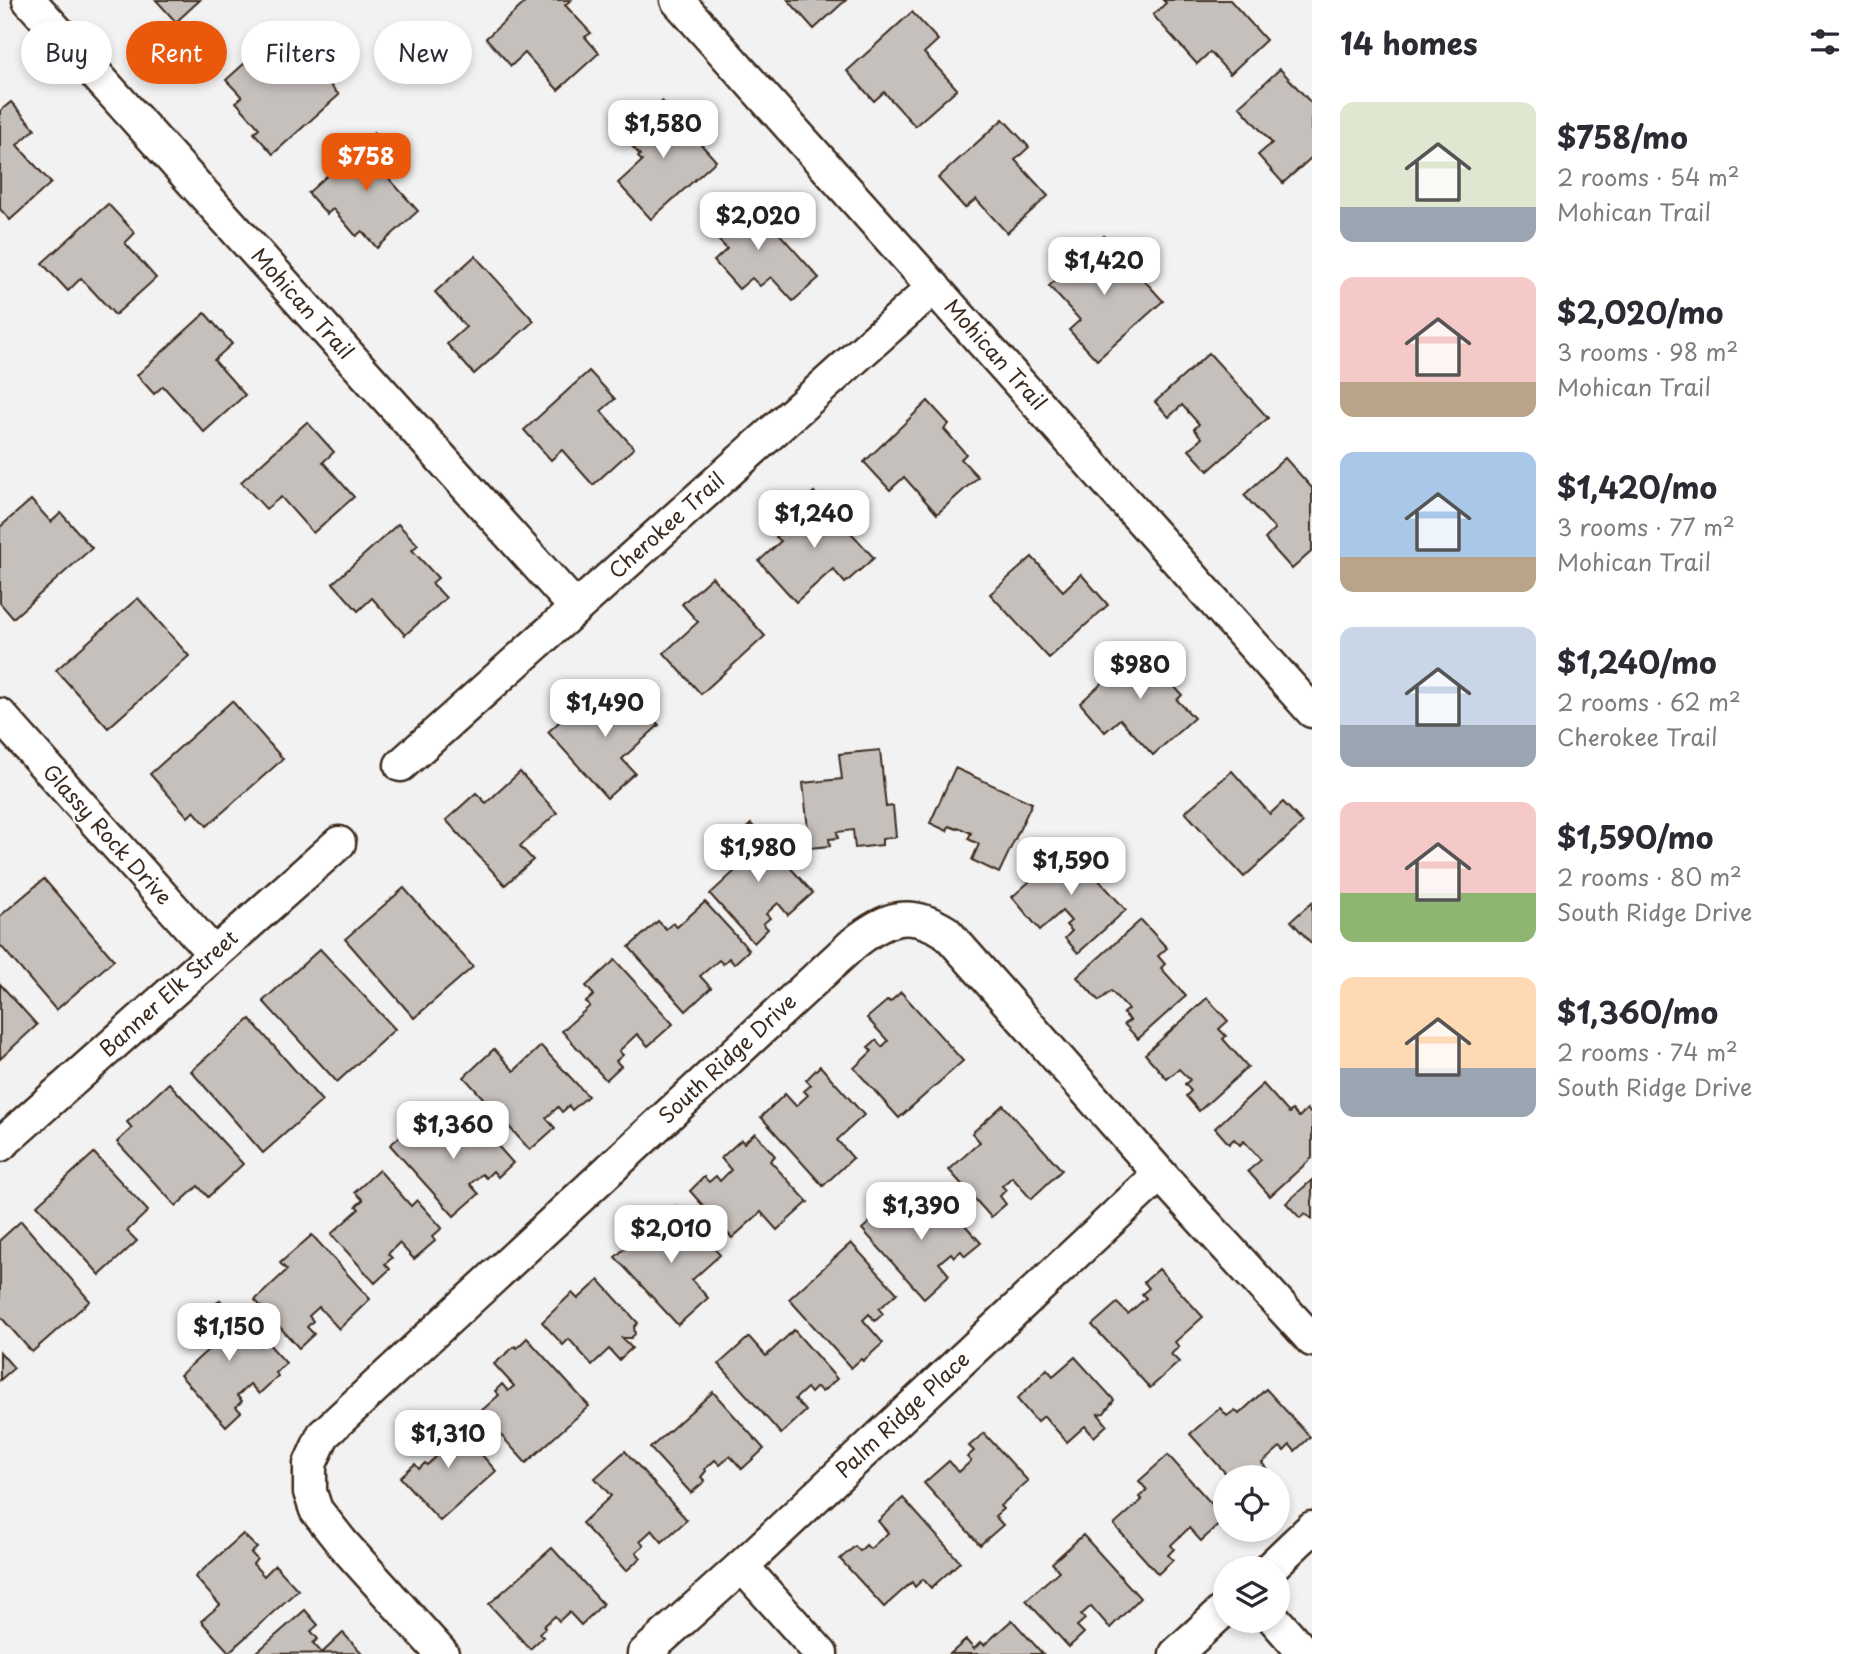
<!DOCTYPE html>
<meta charset="utf-8">
<style>
:root{--surface:#fff;--page:#f2f2f3;--text:#2b2b33;--muted:#7c7c81;--accent:#ea580c}
body{margin:0;font-family:"Playpen Sans",sans-serif;background:var(--page);color:var(--text);height:100vh;display:flex;flex-direction:column;font-size:26px;white-space:nowrap}
*{box-sizing:border-box;margin:0}
p{font-size:23px;color:var(--muted)}
.icon{flex:none;width:38px;height:38px;fill:none;stroke:currentColor;stroke-width:2;stroke-linecap:round;stroke-linejoin:round}
.map{position:relative;flex:1;overflow:hidden}
.details{display:flex;flex-direction:column;background:var(--surface);width:560px}
.details>*{flex:none}
.hud{position:absolute;left:21px;top:21px;width:665px;height:63px;display:flex;gap:14px}
.buttons{position:absolute;left:1213px;top:1465px;display:grid;gap:14px}
.buttons a{display:grid;place-items:center;width:77px;height:77px;border-radius:50%;background:var(--surface);box-shadow:0 4px 10px #0003;font-size:35px}
.price{position:absolute;translate:-50% -60px;padding:0 16px;border-radius:14px;background:#fff;color:#222;font-size:23px;line-height:46px;filter:drop-shadow(0 2px 4px #0008)}
.price::after{content:'';position:absolute;left:50%;top:42px;width:21px;height:16px;margin-left:-10px;background:inherit;clip-path:polygon(0 0,100% 0,50% 100%)}
.price.on{background:var(--accent);color:#fff}
ul{padding:0;list-style:none}
li{display:flex;align-items:center;gap:21px;height:175px;padding:0 28px}
li span{display:grid;place-items:center;flex:none;width:196px;height:140px;border-radius:14px;color:#555}
li>.icon{margin-inline-start:auto}
span .icon{width:84px;height:84px;fill:#fffc;stroke-width:1}
li b{font-size:30px}
h2{display:flex;justify-content:space-between;align-items:center;height:84px;padding:0 28px;font-size:30px}
.chip{padding:0 24px;border-radius:32px;background:var(--surface);box-shadow:0 4px 10px #0003;font-size:24px;line-height:63px}
.chip.on{background:var(--accent);color:#fff}
main{display:flex;flex:1;min-height:0}
.map>svg:first-child{display:block}
.building{fill:#c6c0bd;stroke:#3b2a1e;stroke-width:2}
.lines{fill:none;stroke-linecap:round;stroke-linejoin:round}
.minor-casing{stroke:#3b2a1e;stroke-width:37}
.minor{stroke:#fff;stroke-width:32}
.labels{text-anchor:middle;stroke-width:5;stroke-linejoin:round;paint-order:stroke}
.street-label{font-size:21px;fill:#3b2a1e;stroke:#fff}
</style>
<main>
<div class="map">
<svg width="1312" height="1654" viewBox="0 0 1312 1654">
<rect width="100%" height="100%" fill="#f3f2f2"/>
<filter id="ink" filterUnits="userSpaceOnUse"><feTurbulence type="fractalNoise" baseFrequency=".0143" numOctaves="2"/><feDisplacementMap in="SourceGraphic" scale="14" xChannelSelector="R" yChannelSelector="G"/><feConvolveMatrix kernelMatrix="1 2 1 2 8 2 1 2 1" color-interpolation-filters="sRGB"/></filter>
<g filter="url(#ink)">
<!-- building -->
<g class="building">
<polygon points="156,0 200,0 176,22"/>
<polygon points="528,0 571,0 565,5 591,33 585,37 599,53 558,90 525,53 511,66 486,38"/>
<polygon points="788,0 846,0 814,29"/>
<polygon points="1163,0 1230,0 1266,40 1230,74 1210,52 1197,64 1153,15 1166,3"/>
<polygon points="912,12 938,40 924,53 957,89 915,126 884,92 874,101 847,71"/>
<polygon points="267,43 300,80 314,67 339,95 273,154 254,133 259,128 236,102 242,97 226,80"/>
<polygon points="1280,69 1312,104 1312,157 1283,183 1258,155 1272,143 1239,106"/>
<polygon points="662,101 716,161 651,219 618,183 642,161 638,157 640,155 623,136"/>
<polygon points="11,102 35,129 17,145 51,183 10,220 0,209 0,111"/>
<polygon points="1003,119 1029,147 1015,160 1048,196 1007,233 976,199 965,208 938,178"/>
<polygon points="374,133 399,162 385,174 418,211 377,248 362,231 356,236 333,209 327,214 308,193"/>
<polygon points="738,196 764,226 769,222 819,278 793,301 771,277 760,286 752,278 739,289 714,261 727,249 705,226"/>
<polygon points="108,204 135,233 125,243 156,278 115,315 81,278 68,291 42,263"/>
<polygon points="1104,236 1163,301 1097,360 1069,330 1080,320 1049,286"/>
<polygon points="475,256 534,321 474,374 447,344 466,327 435,292"/>
<polygon points="205,313 232,344 214,360 245,395 204,432 163,386 154,394 137,375"/>
<polygon points="1209,353 1268,418 1208,471 1189,450 1202,438 1194,429 1199,424 1182,405 1169,417 1155,402"/>
<polygon points="589,371 615,399 601,411 634,448 593,485 562,450 551,460 524,430"/>
<polygon points="928,401 949,424 944,429 966,454 961,459 978,477 937,514 904,477 890,490 864,462"/>
<polygon points="307,422 334,452 323,462 354,497 313,533 281,497 266,509 241,482"/>
<polygon points="1285,458 1312,488 1312,551 1292,569 1265,539 1275,529 1244,495"/>
<polygon points="814,492 874,558 845,583 833,569 796,602 759,561 781,541 776,537 797,517 792,512"/>
<polygon points="31,500 51,522 61,513 92,548 13,618 0,603 0,527"/>
<polygon points="398,524 418,545 412,550 438,578 432,583 446,598 405,635 372,598 358,611 333,583"/>
<polygon points="1032,557 1063,591 1081,574 1108,605 1049,658 990,594"/>
<polygon points="712,577 765,636 701,694 664,653 698,622 682,604"/>
<polygon points="138,598 189,656 108,728 56,670"/>
<polygon points="1146,644 1165,666 1160,671 1182,695 1177,700 1194,718 1153,755 1120,719 1105,732 1080,703"/>
<polygon points="622,685 659,725 622,759 635,773 607,798 548,732 578,705 588,716"/>
<polygon points="232,701 283,759 207,826 194,811 188,817 150,774"/>
<polygon points="880,750 886,807 893,806 896,837 882,839 882,845 855,848 853,830 837,832 838,838 829,839 830,846 810,848 803,783 842,779 839,754"/>
<polygon points="955,768 1032,803 999,873 972,860 979,844 968,839 971,833 958,827 957,829 949,826 947,831 930,823"/>
<polygon points="1232,771 1270,814 1283,802 1303,823 1244,877 1185,812"/>
<polygon points="520,772 557,813 520,846 533,860 505,885 446,820 476,793 486,803"/>
<polygon points="751,824 813,893 788,915 778,903 766,914 770,918 763,924 768,929 754,943 710,894 737,869 721,851"/>
<polygon points="1076,840 1104,871 1097,878 1126,910 1078,953 1065,938 1072,931 1066,925 1071,921 1062,911 1040,930 1012,897"/>
<polygon points="44,879 114,960 56,1010 0,945 0,916"/>
<polygon points="404,888 473,967 414,1018 345,939"/>
<polygon points="705,902 749,950 734,964 729,958 723,964 719,960 700,976 711,988 686,1011 629,947 658,921 666,929 673,923 677,927"/>
<polygon points="1312,902 1312,944 1291,921"/>
<polygon points="1141,920 1167,948 1158,956 1165,964 1161,968 1186,996 1138,1039 1124,1024 1130,1020 1123,1013 1128,1009 1111,991 1099,1001 1077,977"/>
<polygon points="320,949 395,1029 337,1082 263,1001"/>
<polygon points="615,960 673,1024 648,1046 637,1034 619,1051 623,1055 616,1061 621,1066 606,1080 562,1031 590,1006 586,1002 594,995 586,986"/>
<polygon points="0,984 37,1025 0,1059"/>
<polygon points="901,992 963,1061 899,1118 854,1068 872,1051 868,1047 876,1040 882,1047 888,1041 867,1018 888,1000 890,1002"/>
<polygon points="1207,998 1228,1021 1219,1029 1226,1036 1223,1039 1248,1067 1199,1111 1186,1096 1191,1091 1185,1084 1190,1080 1179,1069 1167,1079 1145,1054"/>
<polygon points="250,1019 322,1101 263,1153 191,1071"/>
<polygon points="541,1046 588,1096 572,1110 569,1106 562,1112 558,1107 546,1118 555,1128 530,1150 464,1077 494,1049 514,1071"/>
<polygon points="820,1066 864,1115 837,1140 853,1158 823,1186 761,1117 785,1094 796,1106 808,1095 804,1091 811,1085 806,1080"/>
<polygon points="169,1083 243,1164 208,1197 198,1186 176,1206 117,1142 132,1128 127,1122"/>
<polygon points="1263,1084 1289,1113 1292,1110 1299,1117 1307,1109 1312,1115 1312,1158 1270,1196 1248,1171 1261,1160 1244,1141 1240,1145 1234,1139 1229,1144 1215,1128"/>
<polygon points="1003,1105 1062,1170 1031,1199 1012,1177 1002,1186 1006,1190 1000,1196 1006,1204 991,1217 949,1170 980,1142 972,1133"/>
<polygon points="468,1112 513,1163 498,1177 493,1171 486,1178 482,1174 470,1184 479,1194 454,1216 390,1145 404,1133 412,1141 423,1131 430,1140 435,1136 438,1139"/>
<polygon points="755,1133 775,1156 770,1161 808,1202 777,1230 761,1212 732,1238 690,1191 704,1177 709,1182 716,1176 720,1181 731,1170 721,1158 741,1140 744,1143"/>
<polygon points="94,1153 148,1211 127,1231 137,1241 100,1275 37,1205"/>
<polygon points="379,1170 411,1206 417,1200 442,1228 432,1237 435,1241 414,1259 399,1243 388,1254 392,1258 385,1264 390,1269 375,1283 331,1234 359,1209 356,1206 363,1200 355,1192"/>
<polygon points="1312,1180 1312,1219 1305,1214 1300,1218 1286,1203"/>
<polygon points="937,1194 981,1243 965,1256 961,1251 954,1257 951,1253 939,1263 949,1275 924,1298 862,1229 892,1202 909,1220"/>
<polygon points="676,1206 720,1255 692,1280 708,1298 678,1325 615,1257 641,1234 651,1246 661,1237 657,1233 666,1226 660,1220"/>
<polygon points="21,1221 90,1301 32,1352 0,1316 0,1240"/>
<polygon points="312,1235 370,1299 339,1329 319,1307 309,1316 313,1321 307,1327 314,1334 299,1348 255,1300 287,1270 280,1263"/>
<polygon points="851,1243 897,1293 879,1309 883,1314 875,1321 869,1314 863,1320 883,1343 863,1361 861,1359 851,1368 789,1299"/>
<polygon points="1159,1269 1203,1317 1175,1342 1179,1347 1171,1354 1179,1362 1150,1388 1092,1325 1117,1303 1128,1314 1146,1298 1142,1294 1149,1288 1144,1282"/>
<polygon points="599,1280 638,1323 634,1327 635,1334 631,1338 622,1338 632,1348 619,1360 609,1349 592,1365 569,1339 563,1345 542,1322 572,1293 578,1299"/>
<polygon points="220,1300 260,1346 266,1341 286,1363 276,1373 278,1376 259,1394 250,1384 237,1396 242,1401 236,1407 241,1412 226,1426 180,1375 209,1349 189,1328"/>
<polygon points="794,1330 837,1379 822,1392 817,1387 811,1393 807,1388 795,1399 806,1411 781,1434 719,1364 749,1337 766,1356"/>
<polygon points="527,1338 589,1406 526,1463 480,1412 499,1395 495,1391 502,1384 508,1391 514,1386 494,1364 515,1346 517,1348"/>
<polygon points="0,1352 14,1368 0,1380"/>
<polygon points="1075,1357 1114,1400 1104,1413 1098,1414 1107,1425 1094,1437 1085,1426 1067,1442 1044,1416 1037,1422 1017,1399 1047,1369 1053,1376"/>
<polygon points="1266,1389 1310,1437 1295,1451 1290,1445 1284,1451 1280,1447 1262,1463 1272,1475 1270,1477 1229,1477 1190,1434 1220,1408 1227,1416 1235,1410 1239,1414"/>
<polygon points="713,1392 764,1449 742,1469 730,1456 720,1465 715,1460 705,1469 706,1471 701,1477 705,1481 691,1493 650,1448"/>
<polygon points="446,1414 496,1471 440,1521 400,1477 415,1464 419,1469 425,1463 427,1465 439,1454 422,1436"/>
<polygon points="984,1433 1028,1481 1000,1506 1003,1509 995,1516 1003,1525 980,1545 924,1483 949,1461 959,1472 971,1461 967,1457 974,1451 969,1446"/>
<polygon points="625,1451 687,1520 662,1542 652,1530 640,1541 644,1545 636,1552 641,1558 626,1571 582,1523 611,1496 595,1478"/>
<polygon points="1168,1455 1225,1519 1201,1541 1189,1528 1171,1545 1174,1549 1168,1555 1173,1560 1158,1574 1114,1525 1142,1500 1139,1497 1147,1490 1139,1481"/>
<polygon points="903,1498 960,1562 931,1588 923,1579 915,1587 912,1582 884,1607 840,1559 855,1546 860,1551 866,1545 870,1549 888,1533 878,1521"/>
<polygon points="243,1534 257,1548 251,1553 257,1559 253,1564 264,1576 275,1565 298,1590 229,1652 201,1621 220,1605 195,1577"/>
<polygon points="1083,1535 1140,1598 1110,1628 1091,1606 1081,1615 1085,1619 1077,1626 1084,1633 1069,1647 1026,1600 1059,1571 1052,1563"/>
<polygon points="552,1548 603,1604 581,1625 569,1612 559,1621 555,1616 544,1626 545,1628 539,1633 543,1637 530,1649 489,1604"/>
<polygon points="305,1610 318,1625 311,1631 318,1639 313,1643 322,1653 343,1633 362,1653 259,1654 257,1652"/>
<polygon points="1012,1620 1043,1654 950,1654 966,1640 974,1649 981,1642 984,1645"/>
</g>
<g class="lines">
<!-- minor casing -->
<g class="minor-casing">
<g id="minor">
<polyline points="29,0 576,608"/>
<polyline points="677,0 1312,711"/>
<polyline points="0,715 214,954"/>
<polyline points="401,765 934,287"/>
<polyline points="0,1145 339,843"/>
<polyline points="742,1566 821,1654"/>
<polyline points="1270,1568 1312,1528"/>
<polyline points="1275,1620 1305,1654"/>
<path d="M 442,1654 L 342,1543 L 316,1510 L 310,1492 L 310,1464 L 323,1435 L 853,944 C 885,918 909,908 946,932 L 1160,1174 L 1312,1340"/>
<polyline points="644,1654 742,1566 1160,1174"/>
<polyline points="1176,1654 1225,1609"/>
</g>
</g>
<!-- minor -->
<use href="#minor" class="minor"/>
</g>
</g>
<g class="labels">
<!-- street labels -->
<g class="street-label">
<text transform="translate(302 304) rotate(48)" y="7">Mohican Trail</text>
<text transform="translate(995 355) rotate(48)" y="7">Mohican Trail</text>
<text transform="translate(667 526) rotate(-42)" y="7">Cherokee Trail</text>
<text transform="translate(107 835) rotate(48)" y="7">Glassy Rock Drive</text>
<text transform="translate(169 994) rotate(-42)" y="7">Banner Elk Street</text>
<text transform="translate(728 1059) rotate(-43)" y="7">South Ridge Drive</text>
<text transform="translate(903 1415) rotate(-43)" y="7">Palm Ridge Place</text>
</g>
</g>
</svg>
<div class="buttons">
<a><svg class="icon" aria-label="locate" viewBox="0 0 24 24"><circle cx="12" cy="12" r="6"/><path d="M12 2v4M12 18v4M2 12h4M18 12h4"/></svg></a>
<a><svg class="icon" aria-label="layers" viewBox="0 0 24 24"><path d="M12 4l9 5-9 5-9-5zM3 14l9 5 9-5"/></svg></a>
</div>
<b class="price" style="left:663px;top:160px">$1,580</b>
<b class="price on" style="left:366px;top:193px">$758</b>
<b class="price" style="left:758px;top:252px">$2,020</b>
<b class="price" style="left:1104px;top:297px">$1,420</b>
<b class="price" style="left:814px;top:550px">$1,240</b>
<b class="price" style="left:1140px;top:701px">$980</b>
<b class="price" style="left:605px;top:739px">$1,490</b>
<b class="price" style="left:758px;top:884px">$1,980</b>
<b class="price" style="left:1071px;top:897px">$1,590</b>
<b class="price" style="left:453px;top:1161px">$1,360</b>
<b class="price" style="left:921px;top:1242px">$1,390</b>
<b class="price" style="left:671px;top:1265px">$2,010</b>
<b class="price" style="left:229px;top:1363px">$1,150</b>
<b class="price" style="left:448px;top:1470px">$1,310</b>
<div class="hud">
<a class="chip">Buy</a>
<a class="chip on">Rent</a>
<a class="chip">Filters</a>
<a class="chip">New</a>
</div>
</div>
<section class="details">
<h2>14 homes<svg class="icon" aria-label="filters" viewBox="0 0 24 24"><path d="M4 7h16M4 17h16"/><circle cx="9" cy="7" r="2"/><circle cx="15" cy="17" r="2"/></svg></h2>
<ul>
<li><span style="background:linear-gradient(#dfe7d0 75%,#9aa5b1 0)"><svg class="icon" aria-label="home" viewBox="0 0 24 24"><path d="M3 11l9-7 9 7M6 9v11h12V9"/></svg></span><div><b>$758/mo</b><p>2 rooms · 54 m²</p><p>Mohican Trail</p></div></li>
<li><span style="background:linear-gradient(#f6c9c9 75%,#b9a48a 0)"><svg class="icon" aria-label="home" viewBox="0 0 24 24"><path d="M3 11l9-7 9 7M6 9v11h12V9"/></svg></span><div><b>$2,020/mo</b><p>3 rooms · 98 m²</p><p>Mohican Trail</p></div></li>
<li><span style="background:linear-gradient(#a9c7e8 75%,#b9a48a 0)"><svg class="icon" aria-label="home" viewBox="0 0 24 24"><path d="M3 11l9-7 9 7M6 9v11h12V9"/></svg></span><div><b>$1,420/mo</b><p>3 rooms · 77 m²</p><p>Mohican Trail</p></div></li>
<li><span style="background:linear-gradient(#c9d6e8 70%,#9aa5b1 0)"><svg class="icon" aria-label="home" viewBox="0 0 24 24"><path d="M3 11l9-7 9 7M6 9v11h12V9"/></svg></span><div><b>$1,240/mo</b><p>2 rooms · 62 m²</p><p>Cherokee Trail</p></div></li>
<li><span style="background:linear-gradient(#f6c9c9 65%,#8fb573 0)"><svg class="icon" aria-label="home" viewBox="0 0 24 24"><path d="M3 11l9-7 9 7M6 9v11h12V9"/></svg></span><div><b>$1,590/mo</b><p>2 rooms · 80 m²</p><p>South Ridge Drive</p></div></li>
<li><span style="background:linear-gradient(#ffd9b3 65%,#9aa5b1 0)"><svg class="icon" aria-label="home" viewBox="0 0 24 24"><path d="M3 11l9-7 9 7M6 9v11h12V9"/></svg></span><div><b>$1,360/mo</b><p>2 rooms · 74 m²</p><p>South Ridge Drive</p></div></li>
</ul>
</section>
</main>
